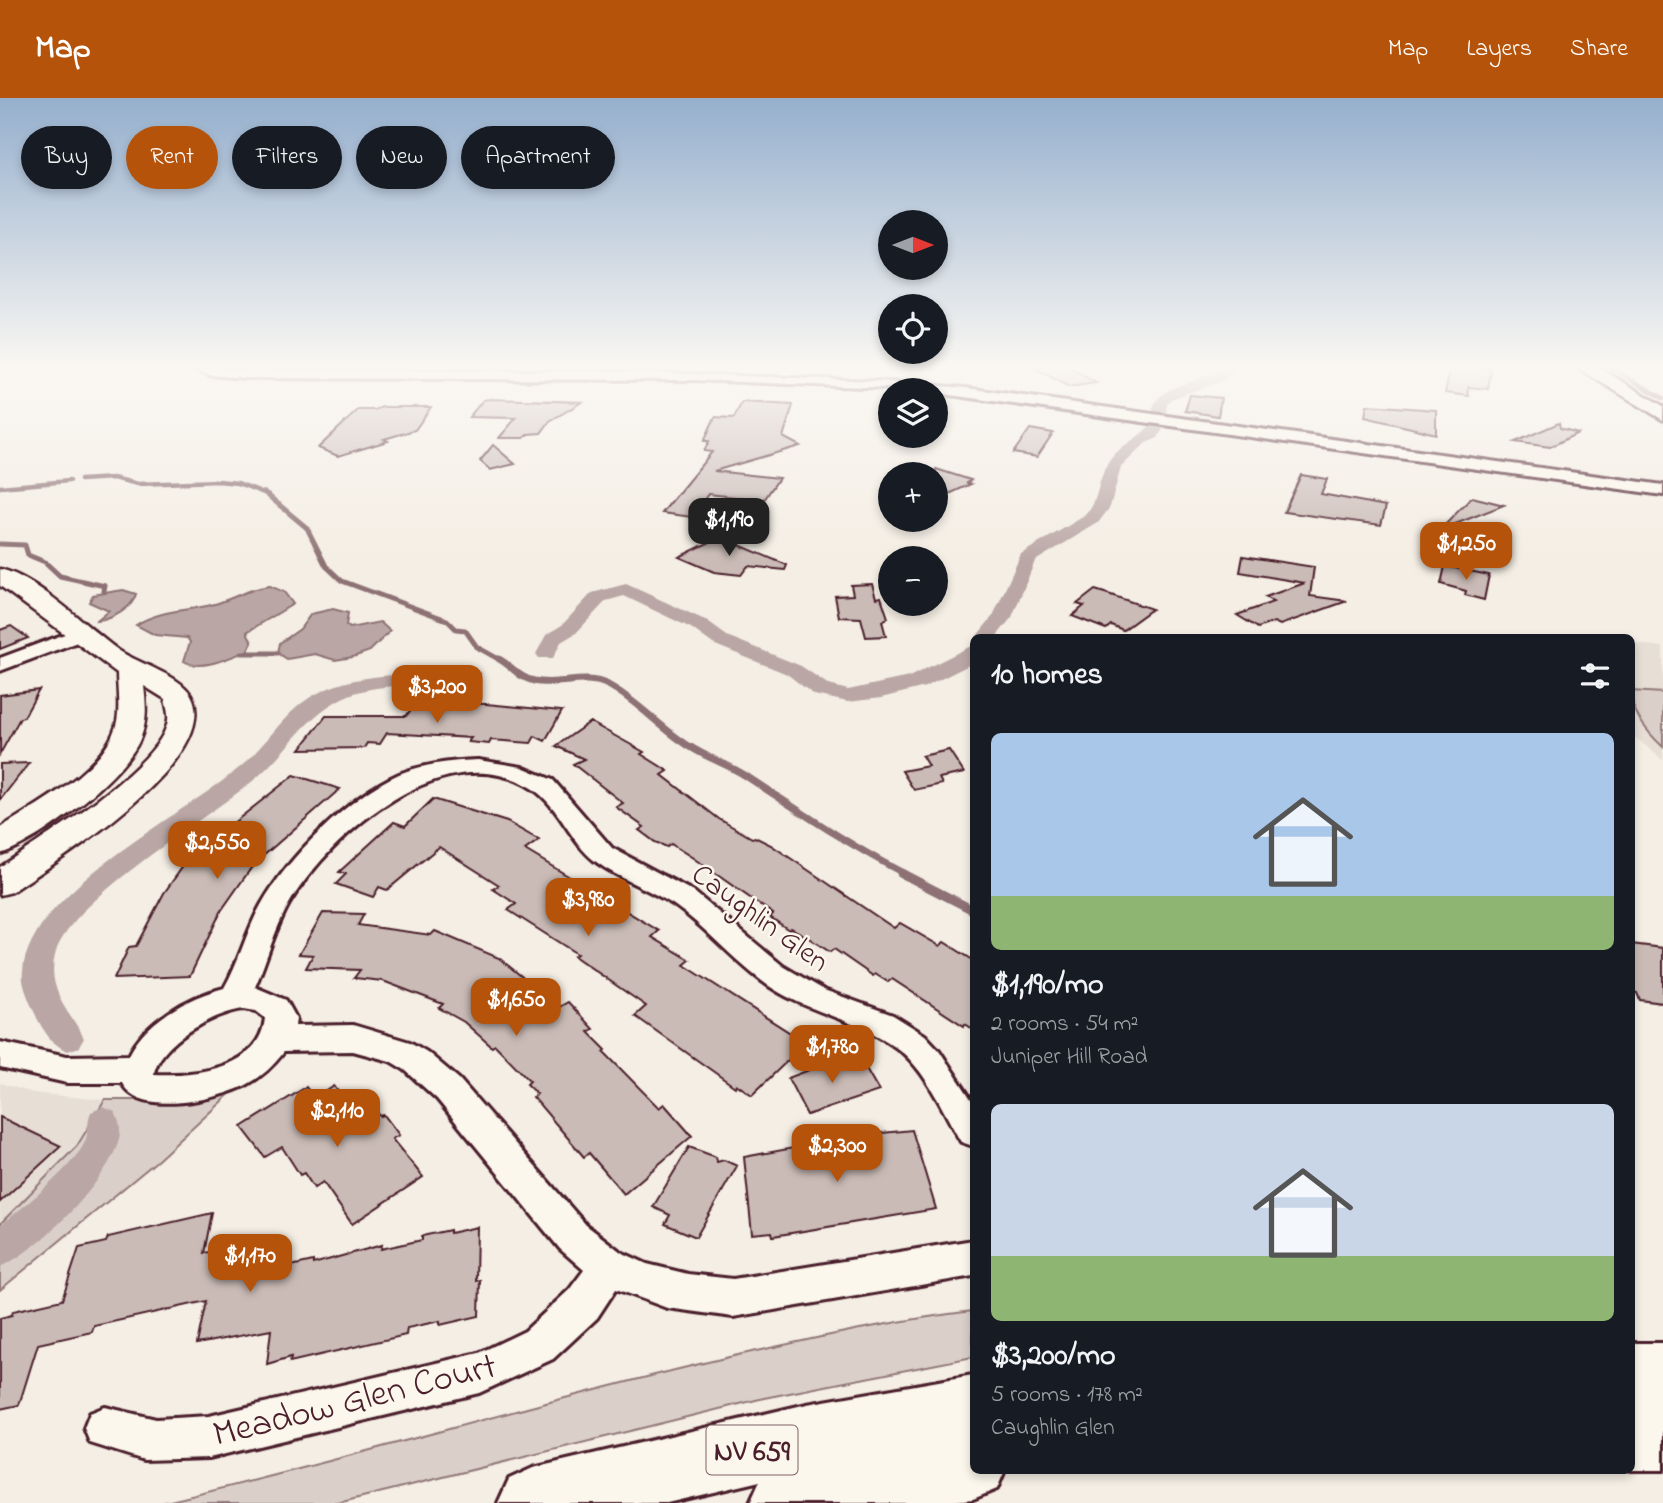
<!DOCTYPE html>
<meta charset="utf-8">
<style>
:root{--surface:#171b24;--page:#242831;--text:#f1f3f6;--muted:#9ea1a6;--accent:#b45309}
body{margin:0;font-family:"Indie Flower",sans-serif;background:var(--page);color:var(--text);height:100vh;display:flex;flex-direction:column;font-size:26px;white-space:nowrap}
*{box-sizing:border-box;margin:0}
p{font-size:23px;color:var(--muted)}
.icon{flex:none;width:38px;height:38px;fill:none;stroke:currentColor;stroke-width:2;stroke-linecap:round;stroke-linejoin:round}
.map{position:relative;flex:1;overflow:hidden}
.drawer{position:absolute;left:970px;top:536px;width:665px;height:840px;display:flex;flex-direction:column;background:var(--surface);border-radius:10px;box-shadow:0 4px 10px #0003}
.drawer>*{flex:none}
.guide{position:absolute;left:21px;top:28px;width:665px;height:63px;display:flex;gap:14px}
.needle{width:46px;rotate:90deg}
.fabs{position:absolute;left:878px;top:112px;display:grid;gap:14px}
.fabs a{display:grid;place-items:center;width:70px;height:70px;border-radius:50%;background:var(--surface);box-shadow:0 4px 10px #0003;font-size:35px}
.price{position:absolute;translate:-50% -60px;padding:0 16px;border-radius:14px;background:var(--accent);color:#fff;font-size:23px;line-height:46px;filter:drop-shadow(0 2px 4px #0008)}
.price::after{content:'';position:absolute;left:50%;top:42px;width:21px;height:16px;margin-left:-10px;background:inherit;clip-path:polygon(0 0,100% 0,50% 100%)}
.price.current{background:#222;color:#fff}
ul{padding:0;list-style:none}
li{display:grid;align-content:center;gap:14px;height:371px;padding:0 21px}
li span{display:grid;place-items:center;height:217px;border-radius:10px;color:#555}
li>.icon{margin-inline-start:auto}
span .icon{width:126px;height:126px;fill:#fffc;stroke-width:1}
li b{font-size:30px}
h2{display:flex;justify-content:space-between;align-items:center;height:84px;padding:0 21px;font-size:30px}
.tag{padding:0 24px;border-radius:32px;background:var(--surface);box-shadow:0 4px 10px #0003;font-size:24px;line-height:63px}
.tag.current{background:var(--accent);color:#fff}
header{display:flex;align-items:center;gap:42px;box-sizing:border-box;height:98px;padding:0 35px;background:var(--accent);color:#fff}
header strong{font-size:33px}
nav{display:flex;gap:38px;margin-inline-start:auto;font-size:24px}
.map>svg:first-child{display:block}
.built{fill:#e7dfd6}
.green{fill:#dbd0c9;stroke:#92787a;stroke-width:2}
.water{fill:#baa7a5;stroke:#8d7174;stroke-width:2}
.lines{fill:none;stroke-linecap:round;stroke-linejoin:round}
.stream-far3{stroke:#8d7174;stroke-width:4.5}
.stream-far2{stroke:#8d7174;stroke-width:5}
.stream-far1{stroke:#8d7174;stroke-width:7}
.stream{stroke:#8d7174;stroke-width:9}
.canal{fill:#baa7a5;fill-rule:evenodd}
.building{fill:#cabbb6;stroke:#4a1f2b;stroke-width:2}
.minor-casing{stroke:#4a1f2b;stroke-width:6}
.tertiary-casing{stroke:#4a1f2b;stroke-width:5}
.secondary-casing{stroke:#4a1f2b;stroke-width:5}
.primary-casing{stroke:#4a1f2b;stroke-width:6}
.minor{fill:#fbf7ec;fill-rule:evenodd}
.tertiary{fill:#fbf7ec;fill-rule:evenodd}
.secondary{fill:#fbf7ec;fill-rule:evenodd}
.primary{fill:#fbf7ec;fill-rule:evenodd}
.labels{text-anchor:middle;stroke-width:5;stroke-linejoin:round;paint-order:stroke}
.shield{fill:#fbf7ec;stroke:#7f6065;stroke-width:2}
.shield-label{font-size:28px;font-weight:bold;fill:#4a1f2b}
.street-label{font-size:30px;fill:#4a1f2b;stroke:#fbf7ec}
.near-street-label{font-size:37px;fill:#4a1f2b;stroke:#fbf7ec}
</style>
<header>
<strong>Map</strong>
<nav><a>Map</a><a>Layers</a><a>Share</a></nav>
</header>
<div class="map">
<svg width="1663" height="1405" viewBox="0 0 1663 1405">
<rect width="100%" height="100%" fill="#f4eee4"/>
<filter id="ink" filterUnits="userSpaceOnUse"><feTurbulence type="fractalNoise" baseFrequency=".0143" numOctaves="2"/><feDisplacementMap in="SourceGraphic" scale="14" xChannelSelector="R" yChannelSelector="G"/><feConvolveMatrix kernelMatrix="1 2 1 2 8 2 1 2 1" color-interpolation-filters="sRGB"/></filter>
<g filter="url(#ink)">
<!-- built -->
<g class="built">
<polygon points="1631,545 1663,549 1663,662 1631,636"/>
<polygon points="0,985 33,995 105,1002 77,1048 0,1126"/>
</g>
<!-- green -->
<g class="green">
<path d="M 1631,593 L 1663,595 L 1663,649 C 1648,635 1631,614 1631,593 Z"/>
<polygon points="236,990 158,1062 0,1192 0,1126 77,1048 105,1002 180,1002"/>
<path d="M 973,1213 L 973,1259 L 764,1300 L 338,1405 L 162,1405 C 355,1360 545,1301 738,1257 C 816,1240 894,1222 973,1213 Z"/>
</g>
<!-- water -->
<g class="water">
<path d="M 270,488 L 284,494 L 293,506 L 247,534 L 252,544 L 247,553 C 230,559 201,574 184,563 L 190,544 L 187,540 L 155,537 L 136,527 C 159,512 186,513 211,507 C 232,502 248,490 270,488 Z"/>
<path d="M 123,492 L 136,496 C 133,510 111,522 97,523 L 109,513 L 89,504 L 93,497 Z"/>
<polygon points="333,511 348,515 346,527 350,530 380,524 390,533 370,553 353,559 335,562 315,556 287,561 278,555 280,545 300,531 311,516"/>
</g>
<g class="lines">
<!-- stream-far3 -->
<g class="stream-far3">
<polyline points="1606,267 1663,300"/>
<polyline points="80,382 113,380 138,386 218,383 238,385 269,397"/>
<polyline points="0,389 69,383"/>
</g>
<!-- stream-far2 -->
<g class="stream-far2">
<polyline points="265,395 307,430 326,468 342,483 447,522 456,531 465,532 477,549 502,563"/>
<polyline points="0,446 25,447 28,457 45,464 60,478 105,488 104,493"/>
<polyline points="241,555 278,555"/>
</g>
<!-- stream-far1 -->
<path class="stream-far1" d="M 499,561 C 512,568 519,580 534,583 C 559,589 584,575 608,587 C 638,603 660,630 689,648 C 707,660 728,666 746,678 C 798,712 849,747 905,776"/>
<!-- stream -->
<polyline class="stream" points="901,775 973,812"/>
<!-- canal -->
<g class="canal">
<path d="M 1225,267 L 1238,267 L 1225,282 L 1171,301 L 1167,306 L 1166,317 L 1160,321 L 1166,325 L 1158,340 L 1146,345 L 1121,369 L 1110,409 L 1098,425 L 1035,463 L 1012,519 L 996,539 L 976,539 L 993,518 L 1021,456 L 1086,417 C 1099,402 1097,384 1107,367 C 1117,347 1143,340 1154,322 L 1158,321 L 1152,317 C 1155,282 1203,288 1225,267 Z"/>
<polygon points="626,486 705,522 727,538 801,568 829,587 848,592 909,579 973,547 973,565 925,589 881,600 848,604 814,597 787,576 713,546 691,530 624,498 606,503 576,535 561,544 553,560 539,560 536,556 546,537 562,527 592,495"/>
<path d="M 472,569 L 482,575 L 479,579 C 438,590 384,583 349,597 C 306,615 289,653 255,681 C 210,719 72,801 56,853 C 45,891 68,910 84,940 L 79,949 L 68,953 C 49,946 40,927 32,909 C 28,899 21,885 23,873 C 30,793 182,718 239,670 C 267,647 284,613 316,596 C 365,570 420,580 472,569 Z"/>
<path d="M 103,1009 L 115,1014 C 120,1024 122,1034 118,1045 C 105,1085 39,1153 0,1169 L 0,1128 C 21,1111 78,1066 86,1041 C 89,1031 87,1023 91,1014 Z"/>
</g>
</g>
<!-- building -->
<g class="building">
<polygon points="1029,267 1065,267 1096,285 1069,289"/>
<polygon points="1451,267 1491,272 1488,291 1468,289 1469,298 1445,295"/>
<polygon points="1190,297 1221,300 1218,318 1185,313"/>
<polygon points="490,301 582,304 550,323 541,335 528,336 524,340 499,340 516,320 469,319 483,302"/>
<polygon points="742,304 793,307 783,339 800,348 714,373 779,380 764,402 708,396 692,419 662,415 712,354 704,353 709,343 704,343 715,319 734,320"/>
<polygon points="1367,307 1436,312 1436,336 1365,319"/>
<polygon points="431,309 415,332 384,341 388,343 338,358 318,350 358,312 375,312 382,309"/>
<polygon points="1559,325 1560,330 1578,335 1550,349 1515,344"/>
<polygon points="1030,331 1053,335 1037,359 1013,355"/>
<polygon points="493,347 515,366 490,372 480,363"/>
<polygon points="936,371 971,382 967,385 971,386 936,402"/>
<polygon points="1301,377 1327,381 1321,396 1386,408 1381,427 1284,414"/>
<polygon points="1472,399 1504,407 1440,432"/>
<polygon points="720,439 787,467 785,472 748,468 741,477 714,474 679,459"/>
<polygon points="1243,458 1314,469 1310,498 1347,503 1280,527 1274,524 1258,530 1237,517 1273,504 1265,499 1305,485 1240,474"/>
<polygon points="1445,468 1489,477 1484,502 1465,497 1466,493 1441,486"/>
<polygon points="872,486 876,500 881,499 888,520 882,523 886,538 866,539 861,520 839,519 835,498 853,497 851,487"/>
<polygon points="1095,492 1108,496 1152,511 1123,532 1111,527 1106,531 1072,518 1084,508 1077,506"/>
<polygon points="11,528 28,540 0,551 0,532"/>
<polygon points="39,592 24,619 20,620 0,656 0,597"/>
<polygon points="417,604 486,606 562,613 545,643 535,638 531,645 491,642 489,646 468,644 471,640 387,635 380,646 367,645 364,650 300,651 326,618 406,618"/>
<polygon points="590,624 644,654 641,656 668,673 662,677 719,721 752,740 755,739 771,747 894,830 900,825 940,848 944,844 973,862 973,931 965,926 964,928 892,881 888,884 875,876 873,878 834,851 830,854 804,837 791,830 789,832 770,819 773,816 693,760 671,746 667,749 655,744 639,732 644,729 616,709 623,705 573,666 584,661 556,648"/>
<polygon points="949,652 964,675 939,680 942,686 914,692 912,689 902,673 928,668 922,658"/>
<polygon points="29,665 0,702 0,666"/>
<polygon points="294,677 340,691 254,766 221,813 190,878 114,881 129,849 136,848 164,795 189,760"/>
<polygon points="433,701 507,724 539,742 525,752 659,833 652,839 690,862 684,867 806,945 752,997 736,986 735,989 635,918 646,908 574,858 577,856 508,812 516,806 493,791 499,787 439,749 387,792 379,789 373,799 336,786 346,776 339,774 394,724 405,728"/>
<polygon points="323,815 364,816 358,827 431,837 435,833 499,860 559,909 568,904 593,931 588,934 606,952 604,954 659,1010 664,1006 692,1038 624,1096 589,1055 584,1059 533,999 537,996 527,986 530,983 495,947 492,949 464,924 439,910 443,906 383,883 354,880 360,872 306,870 313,857 299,856"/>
<polygon points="1631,846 1663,850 1663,905 1640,902 1637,895 1631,894"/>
<polygon points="849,957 856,970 864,967 879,993 807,1017 788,980"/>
<polygon points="334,988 355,1016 371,1006 380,1018 384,1017 399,1037 392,1041 423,1079 352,1126 323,1084 314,1090 304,1075 300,1077 282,1049 265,1059 242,1029 306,989 315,1001"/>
<polygon points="0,1019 61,1048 0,1104"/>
<polygon points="912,1032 936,1111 773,1138 772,1134 752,1136 744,1059 826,1044 828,1047 863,1042 862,1037"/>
<polygon points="689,1049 716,1059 717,1064 724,1062 737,1068 696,1139 665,1126 670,1117 653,1109"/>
<polygon points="212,1115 204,1155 274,1143 269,1173 313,1163 313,1166 382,1147 381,1151 422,1142 422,1138 450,1132 450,1135 477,1129 476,1183 480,1182 479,1218 440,1227 440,1223 407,1230 406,1237 290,1264 291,1259 267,1266 271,1232 197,1246 206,1203 94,1228 92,1234 38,1246 19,1307 0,1311 0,1220 12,1217 13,1213 62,1202 79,1150 106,1144 108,1139"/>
</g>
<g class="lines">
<!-- minor casing -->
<g class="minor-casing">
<g id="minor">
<polygon points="185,267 245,272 606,273 876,283 966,290 1663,387 1663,397 936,295 936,292 696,282 245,280 210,277"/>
<polygon points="81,530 88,532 91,536 88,540 0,573 0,560"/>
<path d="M 478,662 L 522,669 L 553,682 L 612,750 L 694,794 L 783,868 L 824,892 L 893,917 L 925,937 L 939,952 L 973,1004 L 973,1048 L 961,1044 C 944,1015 928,977 903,955 C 863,921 805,916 762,883 C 731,860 706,829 674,807 C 649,791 619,781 595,763 C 571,745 559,708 533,691 C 447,635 331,735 289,806 C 274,832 267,862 255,889 L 286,902 L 296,920 L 295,928 L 353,927 L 410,944 L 427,954 L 459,981 L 586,1127 L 621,1154 L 647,1166 L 688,1176 L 733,1181 L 973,1142 L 973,1178 L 733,1219 L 667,1210 L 616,1191 L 597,1220 L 553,1261 L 479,1295 L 209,1360 L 144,1362 L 90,1345 L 84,1330 L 90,1315 L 105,1309 L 156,1321 L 209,1318 L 479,1255 L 525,1233 L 569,1192 L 584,1172 L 560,1151 L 437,1001 L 405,972 L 390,963 L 353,953 L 284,954 C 274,967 263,978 248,986 C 221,1001 139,1020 122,985 L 67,985 L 0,970 L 0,944 L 67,958 L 129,957 C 146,923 188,899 224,890 C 239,864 246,834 261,807 C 288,759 348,699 399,676 C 424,666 451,663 478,662 ZM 244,911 L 256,913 L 265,920 C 260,971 193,978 154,976 C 159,945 215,914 244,911 Z"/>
</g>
</g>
<!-- tertiary casing -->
<g class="tertiary-casing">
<path id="tertiary" d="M 0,471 C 40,481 85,528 118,552 C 138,566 185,578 193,601 C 217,665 57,763 12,794 L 0,797 L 0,769 C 38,743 162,668 168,622 C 169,616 166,607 165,601 L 144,588 C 146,606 148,623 140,641 C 125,678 38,745 0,756 L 0,730 C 37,706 108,670 117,623 C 120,607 117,591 117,575 L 0,488 Z"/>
</g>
<!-- secondary casing -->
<g class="secondary-casing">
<polygon id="secondary" points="1573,267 1595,267 1663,308 1663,322"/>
</g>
<!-- primary casing -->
<g class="primary-casing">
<g id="primary">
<rect x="1631" y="1245" width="32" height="127"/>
<polygon points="973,1277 973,1372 1005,1372 997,1391 973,1401 937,1405 750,1405 760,1383 667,1405 498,1405 509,1381 533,1370 807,1306"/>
</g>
</g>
<!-- minor -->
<use href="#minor" class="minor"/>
<!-- tertiary -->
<use href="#tertiary" class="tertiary"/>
<!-- secondary -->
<use href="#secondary" class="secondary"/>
<!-- primary -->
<use href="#primary" class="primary"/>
</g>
</g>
<!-- sky -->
<linearGradient id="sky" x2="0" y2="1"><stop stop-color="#95afcd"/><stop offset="0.58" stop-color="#faf7f3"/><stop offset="1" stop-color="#faf7f3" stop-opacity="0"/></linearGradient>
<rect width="1663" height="464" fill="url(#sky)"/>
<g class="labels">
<!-- shield labels -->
<rect class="shield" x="706.5" y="1327.5" width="91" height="49" rx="5"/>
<g class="shield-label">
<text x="752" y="1362">NV 659</text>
</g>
<!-- street labels -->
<g class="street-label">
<text transform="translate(761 819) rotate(36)" y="10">Caughlin Glen</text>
</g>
<!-- near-street labels -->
<g class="near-street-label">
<text transform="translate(354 1300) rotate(-14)" y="13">Meadow Glen Court</text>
</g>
</g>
</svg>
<div class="fabs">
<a><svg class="needle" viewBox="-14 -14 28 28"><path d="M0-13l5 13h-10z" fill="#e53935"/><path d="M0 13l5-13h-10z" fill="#9ea1a6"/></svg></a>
<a><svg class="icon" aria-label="locate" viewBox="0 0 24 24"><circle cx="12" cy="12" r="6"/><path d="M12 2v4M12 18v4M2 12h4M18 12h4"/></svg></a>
<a><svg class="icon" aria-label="layers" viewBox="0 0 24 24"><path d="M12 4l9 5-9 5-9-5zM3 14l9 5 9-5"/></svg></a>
<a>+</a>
<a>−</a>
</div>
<b class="price current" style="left:729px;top:460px">$1,190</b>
<b class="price" style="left:1466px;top:484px">$1,250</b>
<b class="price" style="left:437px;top:627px">$3,200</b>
<b class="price" style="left:217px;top:783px">$2,550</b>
<b class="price" style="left:588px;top:840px">$3,980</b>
<b class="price" style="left:516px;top:940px">$1,650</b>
<b class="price" style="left:832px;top:987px">$1,780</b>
<b class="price" style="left:337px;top:1051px">$2,110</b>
<b class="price" style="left:837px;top:1086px">$2,300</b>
<b class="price" style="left:250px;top:1196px">$1,170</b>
<div class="guide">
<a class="tag">Buy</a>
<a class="tag current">Rent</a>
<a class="tag">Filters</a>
<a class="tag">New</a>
<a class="tag">Apartment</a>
</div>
<section class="drawer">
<h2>10 homes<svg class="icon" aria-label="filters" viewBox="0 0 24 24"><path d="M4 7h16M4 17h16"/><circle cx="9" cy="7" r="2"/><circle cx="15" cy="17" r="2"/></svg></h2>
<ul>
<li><span style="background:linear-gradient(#a9c7e8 75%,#8fb573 0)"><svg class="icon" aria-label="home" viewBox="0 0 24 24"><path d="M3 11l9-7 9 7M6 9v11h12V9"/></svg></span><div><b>$1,190/mo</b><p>2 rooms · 54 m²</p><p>Juniper Hill Road</p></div></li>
<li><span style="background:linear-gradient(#c9d6e8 70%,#8fb573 0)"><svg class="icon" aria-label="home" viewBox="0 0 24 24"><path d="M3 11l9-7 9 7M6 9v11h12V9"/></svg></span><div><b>$3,200/mo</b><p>5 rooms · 178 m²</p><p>Caughlin Glen</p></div></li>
</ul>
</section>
</div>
